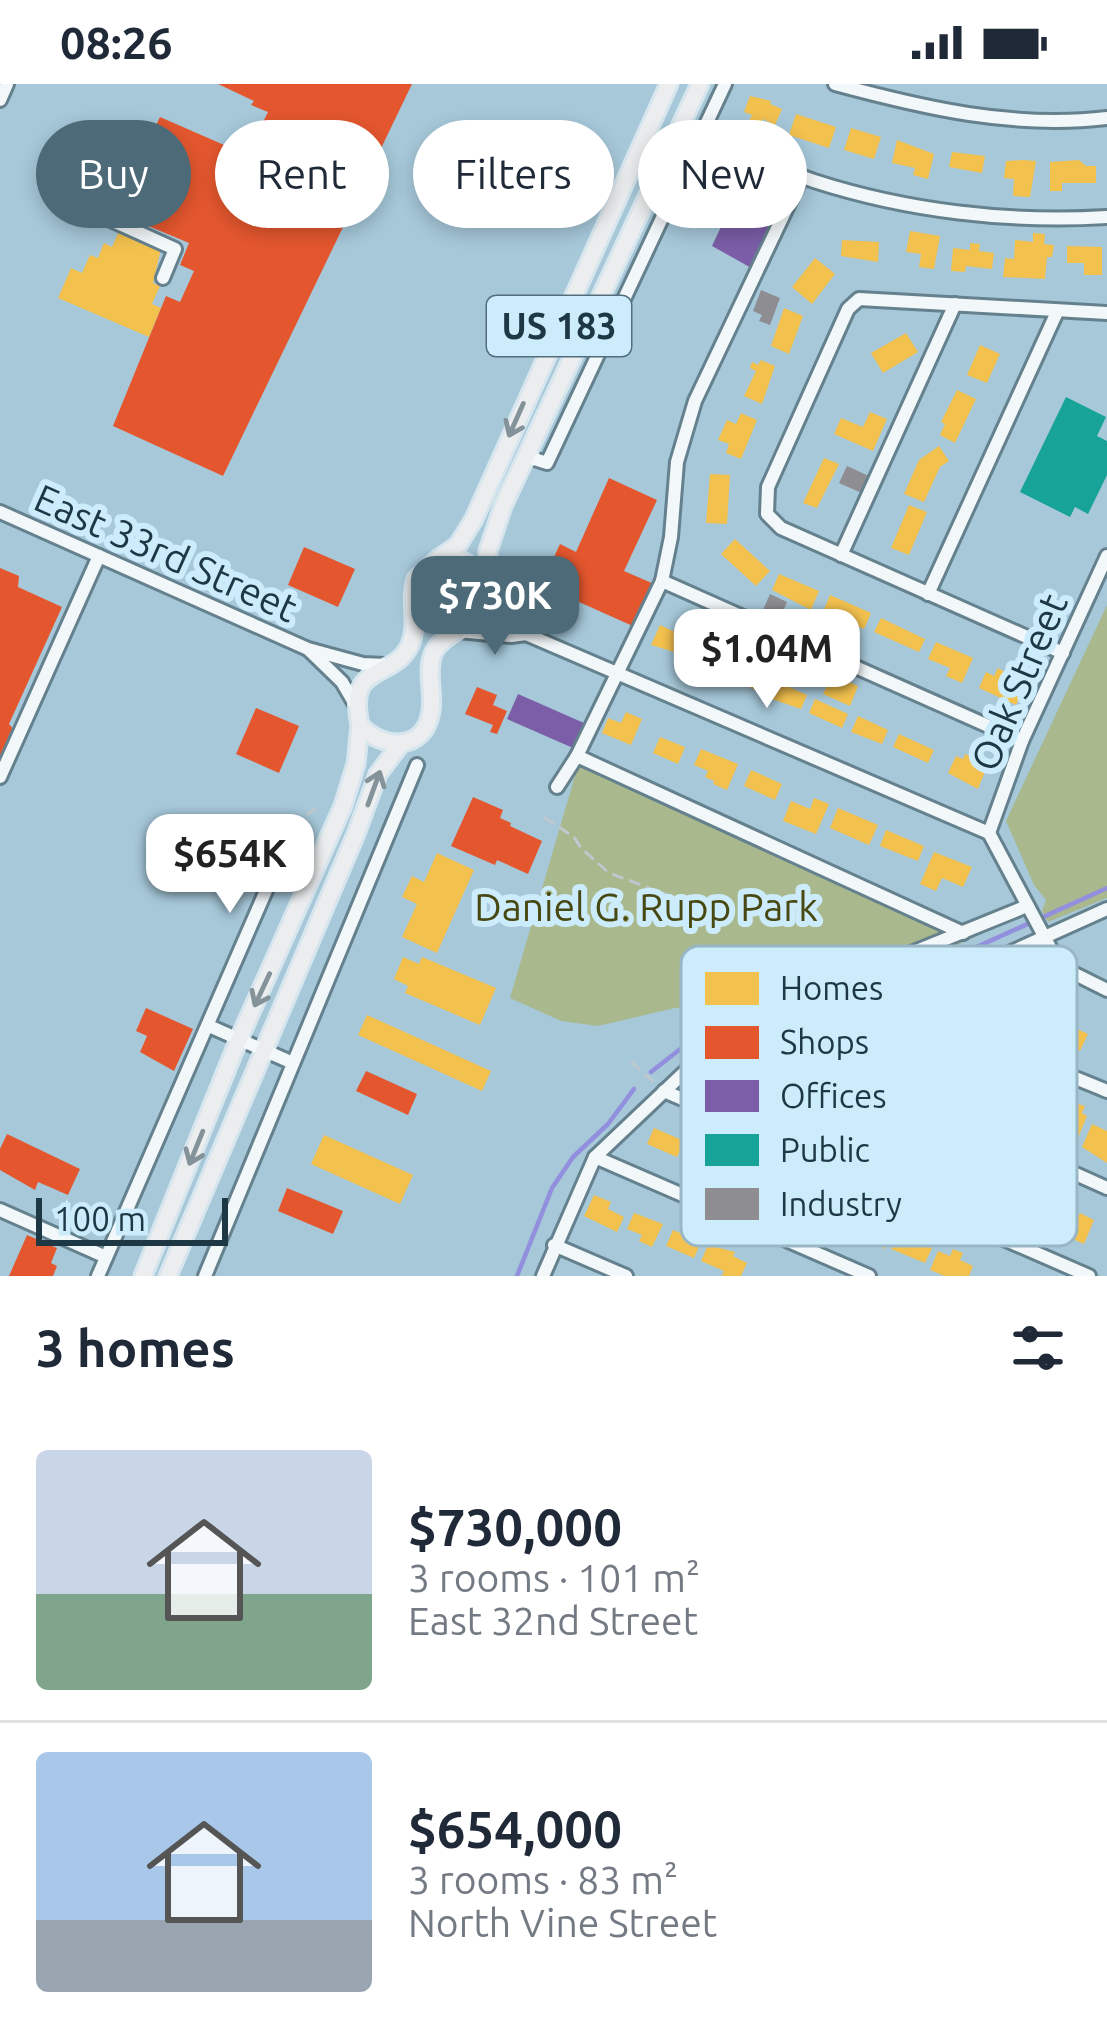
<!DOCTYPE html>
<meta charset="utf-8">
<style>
:root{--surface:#fff;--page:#f6f6f7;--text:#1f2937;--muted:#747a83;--line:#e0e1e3;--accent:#4d6a78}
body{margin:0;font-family:Ubuntu,sans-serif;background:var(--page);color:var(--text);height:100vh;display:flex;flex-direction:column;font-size:45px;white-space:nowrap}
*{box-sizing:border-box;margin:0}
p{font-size:39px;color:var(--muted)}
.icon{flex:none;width:66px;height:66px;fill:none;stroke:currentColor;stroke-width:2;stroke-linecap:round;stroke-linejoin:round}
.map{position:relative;height:1192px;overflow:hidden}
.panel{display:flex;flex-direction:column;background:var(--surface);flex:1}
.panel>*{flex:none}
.banner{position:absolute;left:36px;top:36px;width:1035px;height:108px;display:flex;gap:24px}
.scale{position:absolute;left:36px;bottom:30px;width:192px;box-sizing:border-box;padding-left:12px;border:6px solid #1d3744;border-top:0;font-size:33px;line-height:42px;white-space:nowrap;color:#1d3744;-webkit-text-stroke:9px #ccecfc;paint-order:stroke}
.price{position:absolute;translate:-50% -102px;padding:0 27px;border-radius:24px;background:#fff;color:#222;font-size:39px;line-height:78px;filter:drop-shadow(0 3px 6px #0008)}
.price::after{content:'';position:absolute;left:50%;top:72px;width:36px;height:27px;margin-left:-18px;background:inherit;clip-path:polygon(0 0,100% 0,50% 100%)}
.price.selected{background:var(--accent);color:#fff}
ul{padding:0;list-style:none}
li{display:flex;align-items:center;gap:36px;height:300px;padding:0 36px}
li+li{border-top:3px solid var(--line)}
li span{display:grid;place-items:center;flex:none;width:336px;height:240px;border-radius:12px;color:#555}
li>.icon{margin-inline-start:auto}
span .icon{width:144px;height:144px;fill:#fffc;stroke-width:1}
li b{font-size:51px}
h2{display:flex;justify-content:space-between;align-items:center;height:144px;padding:0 36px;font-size:51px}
.tag{padding:0 42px;border-radius:54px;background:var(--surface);box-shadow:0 6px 18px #0003;font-size:42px;line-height:108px}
.tag.selected{background:var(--accent);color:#fff}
.status{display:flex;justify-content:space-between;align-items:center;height:84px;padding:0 60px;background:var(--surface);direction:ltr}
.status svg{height:33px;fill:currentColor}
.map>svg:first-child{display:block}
.green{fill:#a9b98d}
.homes{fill:#f2c14e}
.shops{fill:#e4572e}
.offices{fill:#7b5ea7}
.public{fill:#17a398}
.industry{fill:#8d8d92}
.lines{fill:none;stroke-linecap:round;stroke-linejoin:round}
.stream{stroke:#938fdf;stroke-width:4.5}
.minor-casing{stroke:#65818e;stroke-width:18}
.major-casing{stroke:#d7e6ee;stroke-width:21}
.path{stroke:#bec8ce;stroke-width:3;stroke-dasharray:12 6;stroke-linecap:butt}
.minor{stroke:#f2f7f9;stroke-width:12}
.major{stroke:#ebedee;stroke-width:15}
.oneway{stroke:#849299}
.labels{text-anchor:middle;stroke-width:12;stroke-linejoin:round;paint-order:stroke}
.shield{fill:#ccecfc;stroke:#526d7b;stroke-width:3}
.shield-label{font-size:36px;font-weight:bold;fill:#1d3744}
.street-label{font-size:39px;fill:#1d3744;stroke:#ccecfc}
.park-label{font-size:39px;fill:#484812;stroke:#ccecfc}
.key{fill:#ccecfc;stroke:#98b6c5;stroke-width:3}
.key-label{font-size:33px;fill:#1d3744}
</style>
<div class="status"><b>08:26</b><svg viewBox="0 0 49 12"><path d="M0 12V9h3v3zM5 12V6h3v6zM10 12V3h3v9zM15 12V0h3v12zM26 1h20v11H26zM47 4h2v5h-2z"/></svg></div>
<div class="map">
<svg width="1107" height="1192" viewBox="0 0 1107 1192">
<rect width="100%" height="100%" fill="#a6c8d9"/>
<!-- green -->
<g class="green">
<polygon points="1107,521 1107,814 1048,838 1042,827 1046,816 1034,801 1006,737"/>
<polygon points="579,678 975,853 866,902 755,926 675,924 598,942 561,937 510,914"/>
</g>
<!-- homes -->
<g class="homes">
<polygon points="750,12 771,17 770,20 782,25 775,41 763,35 761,41 749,37 752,31 744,28"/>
<polygon points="796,30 836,43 829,64 789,51"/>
<polygon points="851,44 881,53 874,75 844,66"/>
<polygon points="897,56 934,70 928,95 913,91 915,84 892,79"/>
<polygon points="952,68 985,72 982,89 949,83"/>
<polygon points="1023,76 1036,77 1030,113 1013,112 1014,95 1004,94 1006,77"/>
<polygon points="1079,76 1086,82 1096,82 1096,99 1062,99 1062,107 1050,107 1050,78"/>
<polygon points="119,147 161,165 153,199 160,202 152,220 161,224 149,253 58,214 71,184 82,189 90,171 98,174 104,159 112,163"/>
<polygon points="910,147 940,152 934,185 919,183 921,170 906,168"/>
<polygon points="1033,149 1045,150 1044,160 1054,161 1052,173 1047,173 1045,195 1003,193 1005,174 1014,175 1015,156 1033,158"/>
<polygon points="842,156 879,158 878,178 841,172"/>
<polygon points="970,159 980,160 979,167 994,169 992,185 966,182 965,188 951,187 953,164 970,166"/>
<polygon points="1067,162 1102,163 1102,191 1084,191 1084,179 1067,179"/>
<polygon points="815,174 835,190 812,220 792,203"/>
<polygon points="784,224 803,232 789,270 771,262"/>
<polygon points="906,249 918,268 883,289 871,269"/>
<polygon points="980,261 1000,270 987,299 967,291"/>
<polygon points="761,276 775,282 762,320 744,312 756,287 750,284 752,278 758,281"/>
<polygon points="957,306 976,315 955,359 940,351 945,340 941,338"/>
<polygon points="870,328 887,335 873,367 834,350 841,334 863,343"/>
<polygon points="741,329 757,336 741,375 726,369 729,360 718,356 727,336 736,340"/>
<polygon points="939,362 949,377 940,383 924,418 904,410 919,376"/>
<polygon points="824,374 839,380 817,424 803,419"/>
<polygon points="710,390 730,391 727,440 706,439"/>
<polygon points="909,421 927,428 909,471 891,464"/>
<polygon points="735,455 770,487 756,502 721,470"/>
<polygon points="779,490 819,507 811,526 772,506"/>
<polygon points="830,511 871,529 864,545 854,541 851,548 840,543 843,537 823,528"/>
<polygon points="881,534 925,555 919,568 874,548"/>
<polygon points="814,537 834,545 827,563 807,554"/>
<polygon points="660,541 688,554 681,570 651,561"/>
<polygon points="936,558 973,574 962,599 946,592 950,584 928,575"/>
<polygon points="696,564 727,578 721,591 690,577"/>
<polygon points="753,578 767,585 765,591 770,593 763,609 732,596 738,582 750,587"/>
<polygon points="998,584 1005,588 1002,595 1023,606 1016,621 979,604 986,588 994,592"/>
<polygon points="832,590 858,602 850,622 823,610"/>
<polygon points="776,597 807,611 801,625 769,614"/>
<polygon points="815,615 848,630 842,644 809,629"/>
<polygon points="626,628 642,635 631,661 602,649 608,634 621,639"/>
<polygon points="858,632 888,646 882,660 851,648"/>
<polygon points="899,650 934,666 928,679 893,663"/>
<polygon points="660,653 685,663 678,680 653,669"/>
<polygon points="701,665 738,680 727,706 713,700 714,697 705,693 708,687 694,681"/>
<polygon points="965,670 982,677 979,683 986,685 978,705 948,689 956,672 963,675"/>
<polygon points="751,686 782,700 775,716 744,702"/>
<polygon points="814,714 829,720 816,750 783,737 791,717 810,725"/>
<polygon points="838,724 878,741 869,761 830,744"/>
<polygon points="886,746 924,762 918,777 880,762"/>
<polygon points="934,768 972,783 963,803 942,794 936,807 920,800"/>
<polygon points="437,769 474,786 437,869 402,853 417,820 402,813 412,792 424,798"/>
<polygon points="403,873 419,880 422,873 496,904 480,941 405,909 408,902 394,895"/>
<polygon points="1057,929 1074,937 1071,942 1088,950 1080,967 1046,951"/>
<polygon points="367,931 491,987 482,1007 358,951"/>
<polygon points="1056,1018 1075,1026 1078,1020 1085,1022 1082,1029 1087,1032 1078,1054 1048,1036"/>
<polygon points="1092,1040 1107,1047 1107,1079 1082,1063"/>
<polygon points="654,1044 684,1057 677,1073 647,1060"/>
<polygon points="324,1051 413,1091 400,1120 311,1080"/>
<polygon points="594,1111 611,1118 608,1125 624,1133 617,1148 584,1132"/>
<polygon points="634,1129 663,1140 652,1163 639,1157 642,1151 627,1145"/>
<polygon points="1080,1129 1094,1136 1084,1160 1052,1146 1059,1130 1076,1137"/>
<polygon points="856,1130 893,1146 885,1165 850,1145"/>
<polygon points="673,1146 701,1158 694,1174 666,1162"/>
<polygon points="913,1148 923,1152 920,1159 932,1164 925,1179 891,1165 897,1150 910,1155"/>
<polygon points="708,1161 735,1168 733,1172 747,1179 741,1192 722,1192 724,1187 701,1177"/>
<polygon points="953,1165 963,1169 960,1176 973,1182 969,1192 945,1192 930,1186 938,1167 950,1172"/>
</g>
<!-- shops -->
<g class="shops">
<polygon points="218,0 412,0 223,392 113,342 166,212 180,218 194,187 180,181 189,159 115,128 140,76 125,69 125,64 130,52 147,60 160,33 247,71 268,28 251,21 254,17"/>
<polygon points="609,394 657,416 624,487 654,500 635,543 541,501 560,460 576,468"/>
<polygon points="304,463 355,485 338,523 288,501"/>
<polygon points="0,484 19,492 18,503 62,523 9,640 15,647 0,679"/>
<polygon points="477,603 497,611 493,621 507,627 497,650 490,648 493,641 465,630"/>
<polygon points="256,624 299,642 279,689 236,670"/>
<polygon points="473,713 503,726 500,734 511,739 510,742 542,757 528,790 497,776 495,781 451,762"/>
<polygon points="217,732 254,748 232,799 195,783"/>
<polygon points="146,924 193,945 174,987 140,968 147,952 136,947"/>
<polygon points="366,987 417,1010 408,1031 356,1007"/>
<polygon points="7,1050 80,1085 68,1111 38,1098 35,1106 0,1086 0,1065"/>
<polygon points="287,1104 343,1127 333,1150 278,1127"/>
<polygon points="27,1151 57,1164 51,1179 57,1182 53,1192 9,1192"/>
</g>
<!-- offices -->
<g class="offices">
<polygon points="752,94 771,150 755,186 712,162 727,130 721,109 725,103"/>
<polygon points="518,610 584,639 573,664 507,635"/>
</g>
<!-- public -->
<polygon class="public" points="1066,313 1106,333 1097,352 1107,357 1107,391 1088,430 1075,423 1070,433 1020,408"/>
<!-- industry -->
<g class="industry">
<polygon points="761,206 780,214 770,241 759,237 762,231 753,227"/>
<polygon points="847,382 871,393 864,410 839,399"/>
<polygon points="770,510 787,518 777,542 759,535"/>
</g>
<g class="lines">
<!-- stream -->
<g class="stream">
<polyline points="651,988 711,941 736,932 817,922 906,895 1107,804"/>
<polyline points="517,1192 552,1104 573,1073 608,1040 634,1005"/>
</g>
<!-- minor casing -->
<g class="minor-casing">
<g id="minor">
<path d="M 835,0 C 924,24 1014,45 1107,34"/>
<polyline points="0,16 7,0"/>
<path d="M 701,54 C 738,68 776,84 814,97 C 907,127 1009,139 1107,133"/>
<polyline points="802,92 695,317 677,378 671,453 662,497 577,672 963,849"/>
<polyline points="91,127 175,165 163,194"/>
<polyline points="525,372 547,379 725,0"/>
<polyline points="0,428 308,565 363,580 385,581"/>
<polyline points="841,471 955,220"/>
<polyline points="662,497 1022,657"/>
<polyline points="928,510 1057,228"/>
<polyline points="487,513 526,550 989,749 1053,869 1071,888 1107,906"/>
<polyline points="459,547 511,552 526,550"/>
<polyline points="309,566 342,598 356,622"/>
<polyline points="1063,569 781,444 767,430 768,403 848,225 859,215 1107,229"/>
<polyline points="0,693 99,472"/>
<polyline points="557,703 577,672"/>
<polyline points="989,749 1022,657 1107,472"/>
<polyline points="765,908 852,893 1027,822"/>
<path d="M 918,912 C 946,948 1061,987 1107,1007"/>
<polyline points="815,940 829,974 842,985 1107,1104"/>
<polyline points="209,942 293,979"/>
<polyline points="664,1007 1089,1192"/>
<polyline points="595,1073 869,1192"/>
<polyline points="0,1126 106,1173"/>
<polyline points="554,1161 626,1192"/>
<polyline points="98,1192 295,740"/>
<polyline points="205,1192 417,681"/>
<polyline points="543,1192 595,1073 709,965 751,949 878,928 1107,825"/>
</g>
</g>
<!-- major casing -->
<g class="major-casing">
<g id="major">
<path d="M 449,472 C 462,475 472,481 480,492 C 511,534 444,542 433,570 C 426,588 434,609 431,627 C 425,668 382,666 360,641 C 346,577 393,597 410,561 C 419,540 409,516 416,495 L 438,475 Z"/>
<polyline points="438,475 458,461 474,435 669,0"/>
<polyline points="487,503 488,467 503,422 700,0"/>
<polyline points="143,1192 239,955 343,722 356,680 360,641"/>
<polyline points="168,1192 356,750 378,690 400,661"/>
</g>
</g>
<!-- path -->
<g class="path">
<polyline points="306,731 320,722"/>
<polyline points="544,733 574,753 581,764 609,789 705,825 728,816"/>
<polyline points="631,978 654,998"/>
</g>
<!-- minor -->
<use href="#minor" class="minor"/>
<!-- major -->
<use href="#major" class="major"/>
</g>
<!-- one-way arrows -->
<defs><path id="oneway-shaft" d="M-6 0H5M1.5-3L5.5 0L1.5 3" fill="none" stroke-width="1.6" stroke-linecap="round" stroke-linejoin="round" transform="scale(3)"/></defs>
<g class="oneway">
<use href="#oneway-shaft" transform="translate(516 336) rotate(114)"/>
<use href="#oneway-shaft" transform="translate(374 704) rotate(-70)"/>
<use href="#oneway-shaft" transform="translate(262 906) rotate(115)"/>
<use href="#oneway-shaft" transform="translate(196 1064) rotate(112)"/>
</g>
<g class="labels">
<!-- shield labels -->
<rect class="shield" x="487" y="212" width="144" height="60" rx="9"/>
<g class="shield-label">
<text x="559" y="255">US 183</text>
</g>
<!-- street labels -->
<g class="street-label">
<text transform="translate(166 469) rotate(24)" y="14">East 33rd Street</text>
<text transform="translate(1019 598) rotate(-67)" y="14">Oak Street</text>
</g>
<!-- park labels -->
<g class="park-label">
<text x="646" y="837">Daniel G. Rupp Park</text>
</g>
</g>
<!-- legend -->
<rect x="681" y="862" width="396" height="300" rx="18" class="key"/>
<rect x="705" y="888" width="54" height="33" fill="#f2c14e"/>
<rect x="705" y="942" width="54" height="33" fill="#e4572e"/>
<rect x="705" y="996" width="54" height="32" fill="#7b5ea7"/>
<rect x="705" y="1050" width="54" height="32" fill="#17a398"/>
<rect x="705" y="1104" width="54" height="32" fill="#8d8d92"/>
<g class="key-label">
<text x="780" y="916">Homes</text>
<text x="780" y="970">Shops</text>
<text x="780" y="1024">Offices</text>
<text x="780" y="1078">Public</text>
<text x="780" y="1132">Industry</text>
</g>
</svg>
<div class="scale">100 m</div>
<b class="price selected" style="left:495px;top:574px">$730K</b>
<b class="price" style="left:767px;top:627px">$1.04M</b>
<b class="price" style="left:230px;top:832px">$654K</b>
<div class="banner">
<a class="tag selected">Buy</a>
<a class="tag">Rent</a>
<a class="tag">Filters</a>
<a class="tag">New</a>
</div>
</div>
<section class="panel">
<h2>3 homes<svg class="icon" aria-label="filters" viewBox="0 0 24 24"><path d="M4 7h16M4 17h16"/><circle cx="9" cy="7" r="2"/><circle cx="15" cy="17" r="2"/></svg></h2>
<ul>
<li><span style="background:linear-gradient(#c9d6e8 60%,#7fa58c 0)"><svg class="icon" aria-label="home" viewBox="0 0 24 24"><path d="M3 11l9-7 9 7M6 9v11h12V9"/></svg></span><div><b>$730,000</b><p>3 rooms · 101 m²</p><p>East 32nd Street</p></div></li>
<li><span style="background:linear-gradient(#a9c7e8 70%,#9aa5b1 0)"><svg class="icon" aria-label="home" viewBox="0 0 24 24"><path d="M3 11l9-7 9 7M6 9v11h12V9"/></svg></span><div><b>$654,000</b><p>3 rooms · 83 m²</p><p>North Vine Street</p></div></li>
</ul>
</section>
